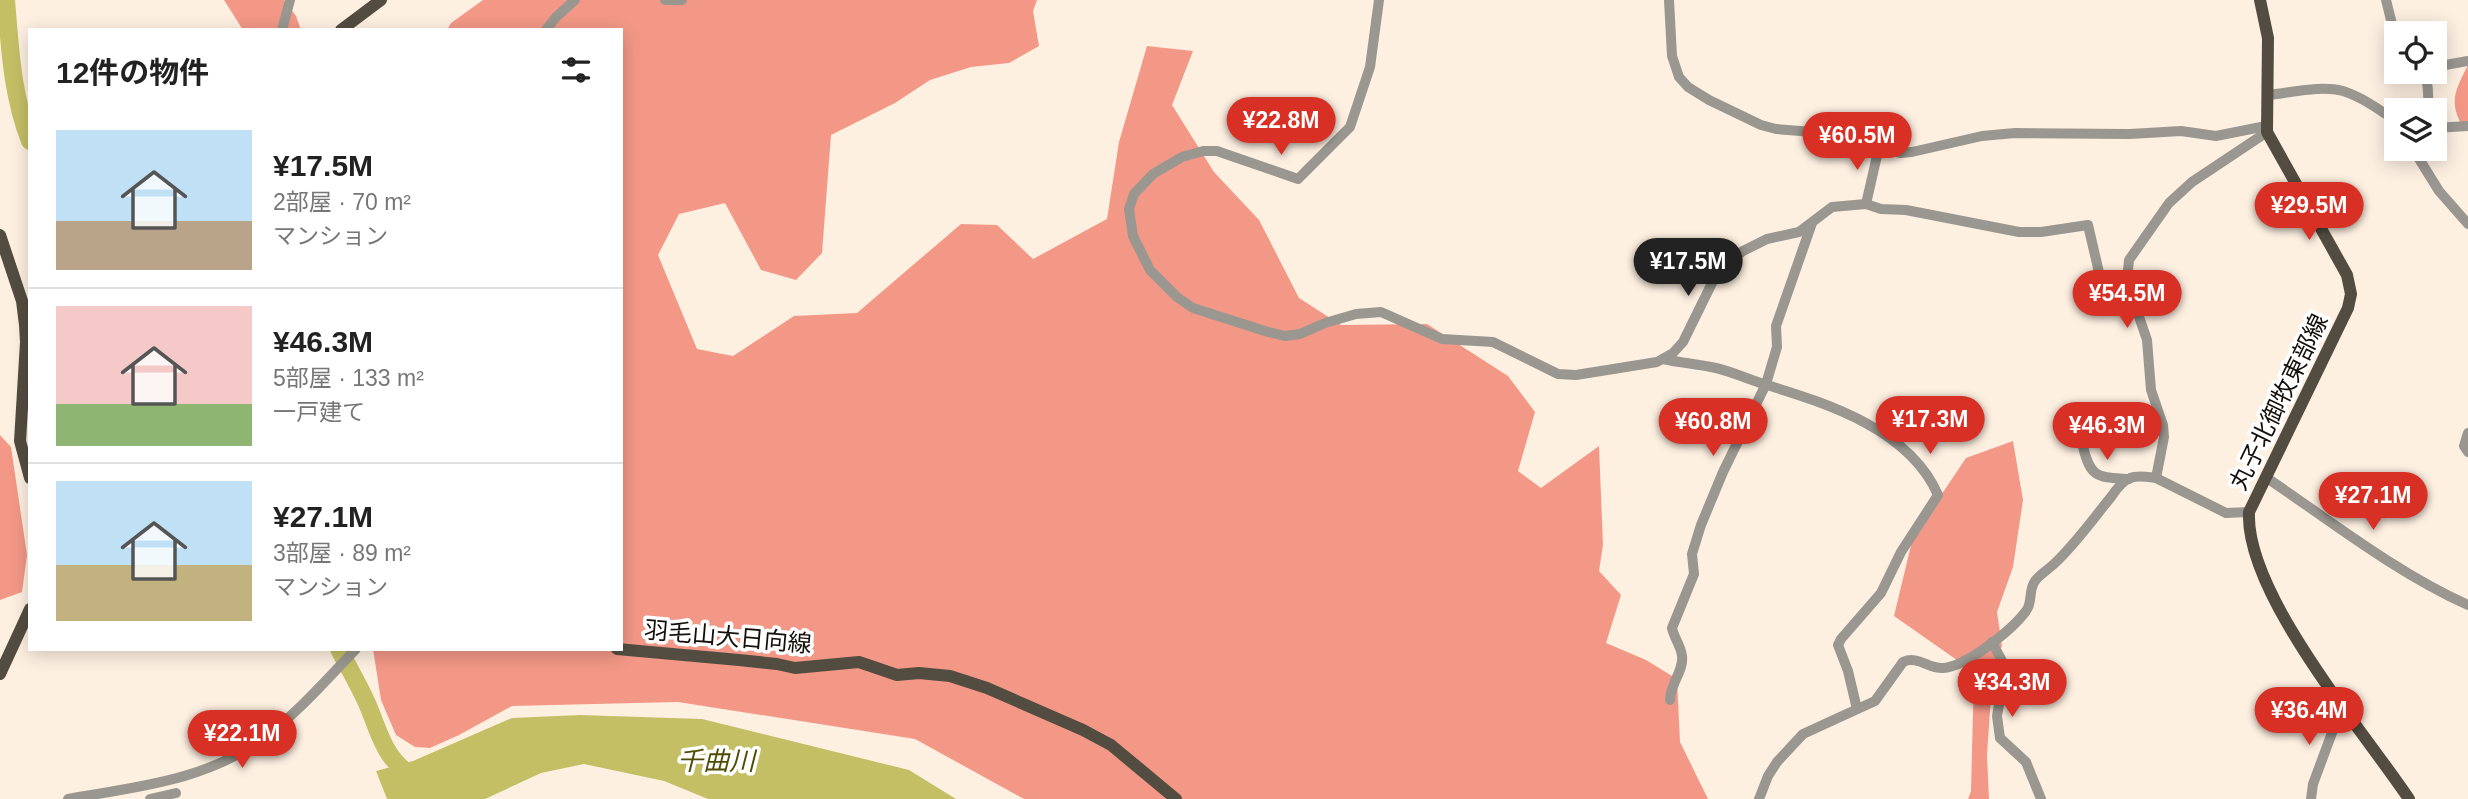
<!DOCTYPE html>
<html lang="ja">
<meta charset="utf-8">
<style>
:root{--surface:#fff;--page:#f6f6f6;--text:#222;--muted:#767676;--line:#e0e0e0;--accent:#d93025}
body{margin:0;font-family:Helvetica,"Noto Sans JP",sans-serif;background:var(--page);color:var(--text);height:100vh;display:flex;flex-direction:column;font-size:26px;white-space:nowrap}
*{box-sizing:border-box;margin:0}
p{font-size:23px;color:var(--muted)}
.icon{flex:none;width:38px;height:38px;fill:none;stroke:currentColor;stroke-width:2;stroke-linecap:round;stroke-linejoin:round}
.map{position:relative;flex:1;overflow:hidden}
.panel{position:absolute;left:28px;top:28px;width:595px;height:623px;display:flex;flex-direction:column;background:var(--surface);border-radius:0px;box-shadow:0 4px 18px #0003}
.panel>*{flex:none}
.buttons{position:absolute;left:2384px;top:21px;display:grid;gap:14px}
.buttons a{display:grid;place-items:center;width:63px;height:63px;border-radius:0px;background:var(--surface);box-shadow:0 4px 18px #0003;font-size:35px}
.price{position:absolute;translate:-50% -60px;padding:0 16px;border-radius:24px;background:var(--accent);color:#fff;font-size:23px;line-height:46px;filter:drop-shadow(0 2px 4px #0008)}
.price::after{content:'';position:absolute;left:50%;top:42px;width:21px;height:16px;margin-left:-10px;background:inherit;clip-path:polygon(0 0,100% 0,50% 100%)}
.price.selected{background:#222;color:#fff}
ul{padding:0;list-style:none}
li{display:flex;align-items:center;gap:21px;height:175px;padding:0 28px}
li+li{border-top:2px solid var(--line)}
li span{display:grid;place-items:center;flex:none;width:196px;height:140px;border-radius:0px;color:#555}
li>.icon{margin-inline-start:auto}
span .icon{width:84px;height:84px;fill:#fffc;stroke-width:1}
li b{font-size:30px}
h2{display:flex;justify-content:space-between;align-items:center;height:84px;padding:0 28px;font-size:30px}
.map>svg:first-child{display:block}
.forest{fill:#f39887}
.water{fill:#c4bf65}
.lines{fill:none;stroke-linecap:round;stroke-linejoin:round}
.river{stroke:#c4bf65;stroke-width:18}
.minor{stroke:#9a9790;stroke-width:10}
.major{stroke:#534d41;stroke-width:12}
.labels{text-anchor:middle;stroke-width:7;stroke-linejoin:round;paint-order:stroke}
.street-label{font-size:24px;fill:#140f0a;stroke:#fff}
.water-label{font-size:26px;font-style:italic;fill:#514c03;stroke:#fff}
</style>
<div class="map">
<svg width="2468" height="799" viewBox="0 0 2468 799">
<rect width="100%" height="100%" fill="#fef0e1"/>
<!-- forest -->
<g class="forest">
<polygon points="224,0 284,0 296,16 301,30 243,30"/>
<polygon points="483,0 1037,0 1033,11 1039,46 1009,63 971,67 930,80 895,103 831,135 822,253 796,280 761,270 725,203 679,214 658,255 697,349 733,356 794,316 857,313 961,224 997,225 1033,259 1107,219 1119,142 1147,46 1193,51 1172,105 1214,172 1259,220 1299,298 1341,325 1427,324 1508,376 1535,412 1518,471 1541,488 1599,446 1603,545 1599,571 1621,595 1606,643 1646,660 1677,679 1680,742 1708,799 1024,799 915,739 678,702 512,706 459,735 430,748 415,747 396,735 381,700 373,649 621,649 621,30 447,30 451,23"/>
<path d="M 2468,65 L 2468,130 L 2464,129 C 2448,102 2455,91 2468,65 Z"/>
<polygon points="0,435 11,447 27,555 22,592 0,600"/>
<polygon points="2013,441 2023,500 2013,567 1997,612 2002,646 1993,666 1987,755 1989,799 1968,799 1971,791 1974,672 1894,616 1913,537 1966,458"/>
</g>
<!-- water -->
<polygon class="water" points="580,715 702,719 909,770 956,799 708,799 664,781 584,764 541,773 485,799 387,799 376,771 413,761 512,718"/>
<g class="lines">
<!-- river -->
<g class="river">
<path d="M 6,0 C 10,48 12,95 30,141"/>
<path d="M 339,649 C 349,669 361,688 369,708 C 382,740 385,759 416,779"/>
</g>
<!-- minor -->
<g class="minor">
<polyline points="665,0 682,0"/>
<polyline points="1379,0 1370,67 1350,127 1298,179 1217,151 1203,151 1182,157 1153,174 1134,194 1129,209 1133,236 1150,270 1177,297 1193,308 1268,332 1285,336 1300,334 1325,323 1356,314 1381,312 1442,339 1493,342 1558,374 1576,375 1657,362 1673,353 1683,342 1714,279 1724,265 1743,251 1767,239 1799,232 1832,207 1866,204 1881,209 1906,210 2019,232 2041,232 2088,225 2101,281 2107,293 2130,282"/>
<polyline points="1669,0 1672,56 1679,77 1688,87 1709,100 1761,125 1776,129 1851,135 1879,147 1900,153 1912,152 1982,136 2015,133 2130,134 2181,131 2216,136 2266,126"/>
<polyline points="2386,0 2396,40"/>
<polyline points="282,30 290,0"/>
<polyline points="546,30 556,17 575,0"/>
<polyline points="2434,67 2468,61"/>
<path d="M 2424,72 C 2430,84 2427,97 2429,110"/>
<path d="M 2267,95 C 2291,93 2320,85 2343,91 C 2362,97 2380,110 2396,121"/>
<polyline points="2434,128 2468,126"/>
<polyline points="2413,149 2439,191 2468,224"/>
<polyline points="1866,204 1879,147"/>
<path d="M 1663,359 C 1681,363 1698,364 1716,368 C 1733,372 1750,380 1767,385 C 1829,404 1910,430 1938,495 L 1901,552 L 1881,593 L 1841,639 L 1838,645 L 1848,671 L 1857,709"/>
<polyline points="2468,433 2464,446 2468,452"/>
<path d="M 2083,447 C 2091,479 2098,477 2129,479"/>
<path d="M 2267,478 C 2332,522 2397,573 2468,605"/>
<polyline points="2249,512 2226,513 2156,478 2164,437 2163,425 2151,390 2147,340 2134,302 2128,270 2129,260 2169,203 2192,182 2267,132"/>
<polyline points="1992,642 2009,674 2007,685 2000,699 1997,716 2000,738 2026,762 2041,799"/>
<path d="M 1670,700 C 1670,684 1684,671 1682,656 C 1681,646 1674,638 1672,628 L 1694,574 L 1692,554 L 1701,525 L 1723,472 L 1766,384 L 1777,347 L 1776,326 L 1812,223"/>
<path d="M 68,799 C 135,787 205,781 262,739 C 297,714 326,680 356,649"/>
<polyline points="150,799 176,793"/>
<path d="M 1759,799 L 1768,776 L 1777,762 L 1803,734 L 1875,701 L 1903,662 C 1918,655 1928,669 1943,668 C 1966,667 2013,629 2026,611 C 2033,603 2028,590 2035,581 C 2040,574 2049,569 2055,563 C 2076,543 2093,519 2111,497 C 2115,491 2123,481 2130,478 C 2138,475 2148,477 2156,478"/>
<polyline points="2311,799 2313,784 2342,706"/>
</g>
<!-- major -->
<g class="major">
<path d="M 2260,0 L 2268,38 L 2267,132 L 2347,275 L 2351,294 L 2348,308 L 2249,512 C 2245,594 2363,730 2409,799"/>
<polyline points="341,30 381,0"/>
<polyline points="0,235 22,301 25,325 26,342 20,441 30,478"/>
<polyline points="617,649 739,660 777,664 795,668 859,662 897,675 919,673 950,676 987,688 1083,730 1111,745 1176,799"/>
<polyline points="0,674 30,609"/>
</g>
</g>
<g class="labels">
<!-- street labels -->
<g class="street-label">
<text transform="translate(2279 402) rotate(-64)" y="8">丸子北御牧東部線</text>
<text transform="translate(728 637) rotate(5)" y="8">羽毛山大日向線</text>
</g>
<!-- water labels -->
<g class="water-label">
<text x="716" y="770">千曲川</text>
</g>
</g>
</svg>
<div class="buttons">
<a><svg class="icon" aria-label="locate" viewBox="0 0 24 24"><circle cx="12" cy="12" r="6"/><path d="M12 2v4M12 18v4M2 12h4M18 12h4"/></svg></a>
<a><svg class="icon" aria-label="layers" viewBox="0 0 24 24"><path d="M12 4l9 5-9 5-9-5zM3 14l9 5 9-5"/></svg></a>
</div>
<b class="price" style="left:1281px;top:157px">¥22.8M</b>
<b class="price" style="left:1857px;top:172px">¥60.5M</b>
<b class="price" style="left:2309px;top:242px">¥29.5M</b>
<b class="price selected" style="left:1688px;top:298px">¥17.5M</b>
<b class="price" style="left:2127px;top:330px">¥54.5M</b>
<b class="price" style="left:1930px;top:456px">¥17.3M</b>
<b class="price" style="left:1713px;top:458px">¥60.8M</b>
<b class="price" style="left:2107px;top:462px">¥46.3M</b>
<b class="price" style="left:2373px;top:532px">¥27.1M</b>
<b class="price" style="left:2012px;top:719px">¥34.3M</b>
<b class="price" style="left:2309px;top:747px">¥36.4M</b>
<b class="price" style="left:242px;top:770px">¥22.1M</b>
<section class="panel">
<h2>12件の物件<svg class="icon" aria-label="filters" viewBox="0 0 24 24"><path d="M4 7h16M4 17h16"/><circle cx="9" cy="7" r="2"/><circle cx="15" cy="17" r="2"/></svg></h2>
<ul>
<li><span style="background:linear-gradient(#bfe0f5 65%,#b9a48a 0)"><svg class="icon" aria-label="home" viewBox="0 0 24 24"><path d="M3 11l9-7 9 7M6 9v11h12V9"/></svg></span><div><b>¥17.5M</b><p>2部屋 · 70 m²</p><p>マンション</p></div></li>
<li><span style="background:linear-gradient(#f6c9c9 70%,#8fb573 0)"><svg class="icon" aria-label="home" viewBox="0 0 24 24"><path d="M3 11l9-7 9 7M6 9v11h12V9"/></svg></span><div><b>¥46.3M</b><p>5部屋 · 133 m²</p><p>一戸建て</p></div></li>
<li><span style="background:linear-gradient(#bfe0f5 60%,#c2b280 0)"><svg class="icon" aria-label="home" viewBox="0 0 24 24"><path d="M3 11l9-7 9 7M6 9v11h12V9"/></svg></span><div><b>¥27.1M</b><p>3部屋 · 89 m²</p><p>マンション</p></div></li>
</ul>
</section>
</div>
